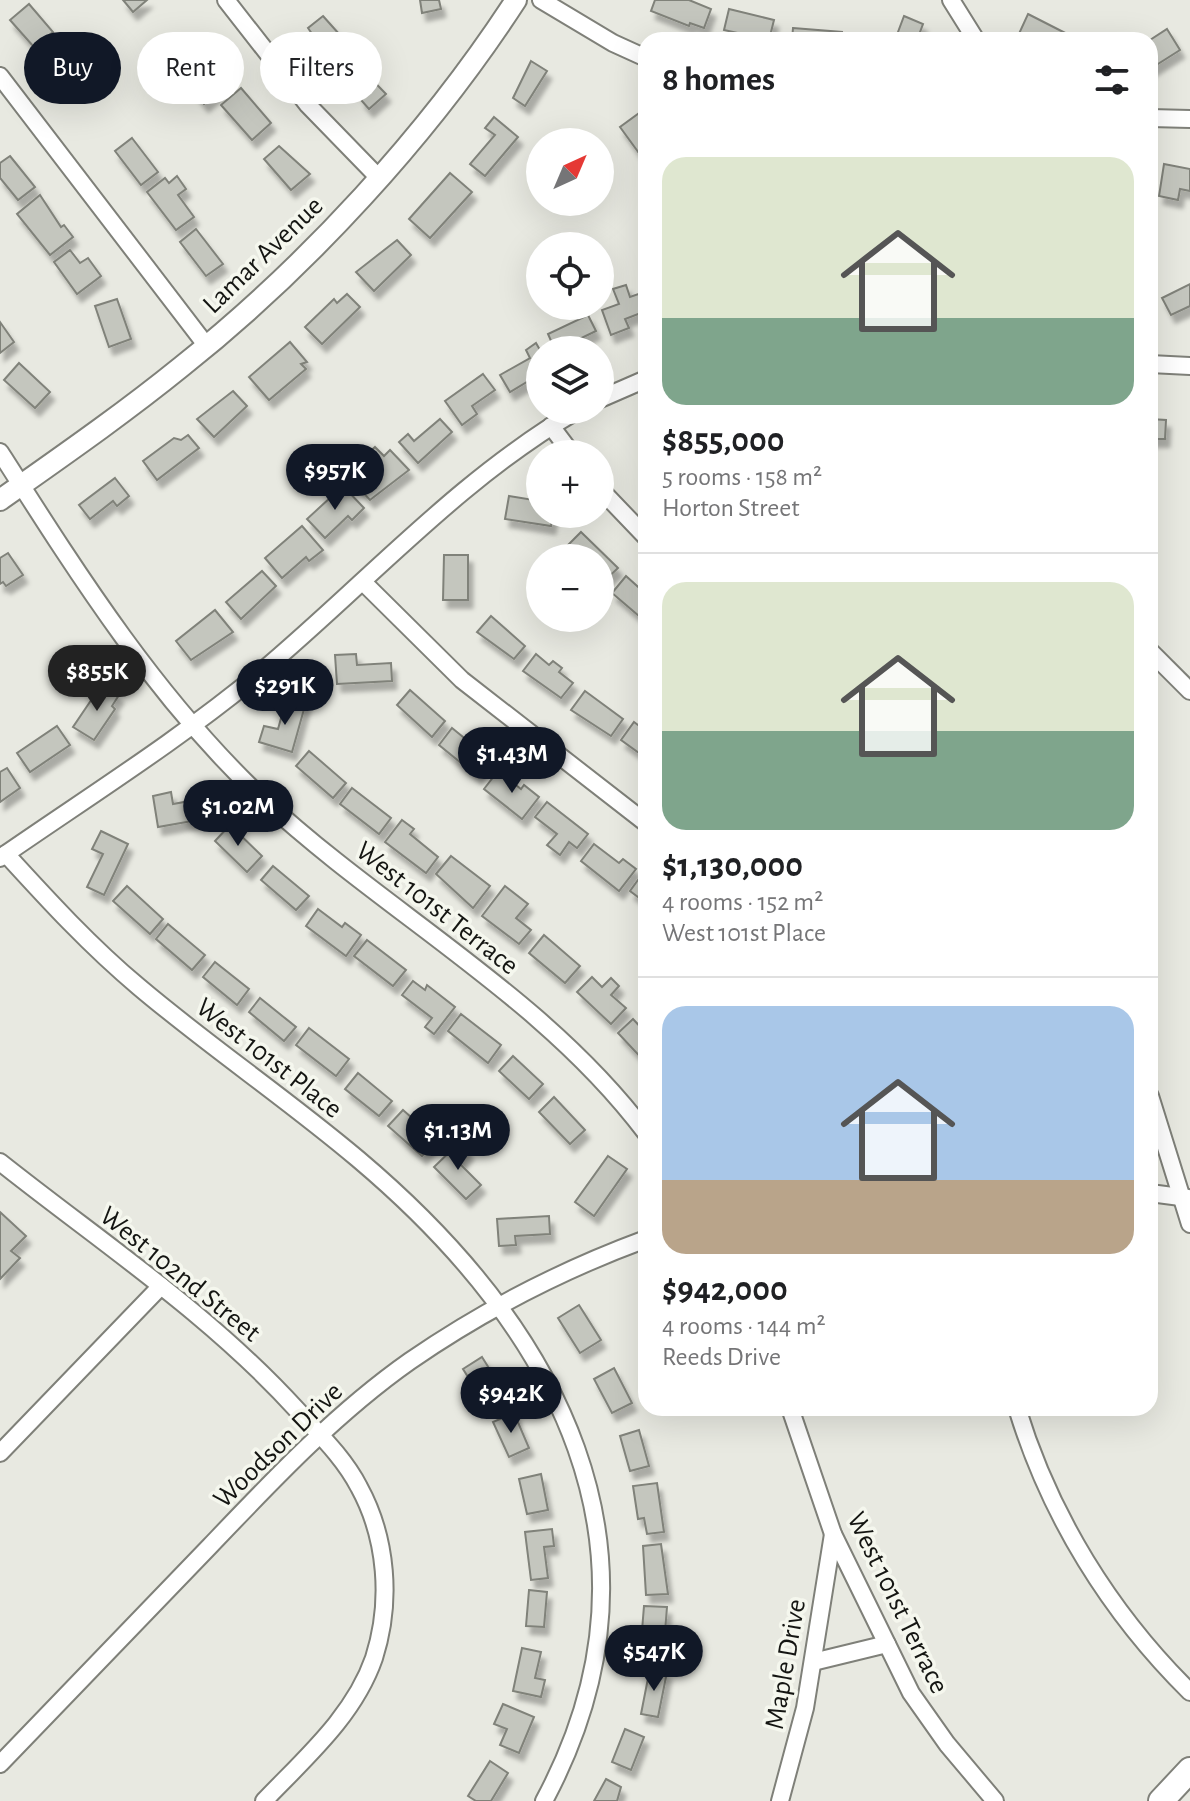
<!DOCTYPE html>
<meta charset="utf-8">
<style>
:root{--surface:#fff;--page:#f2f2f2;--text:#202124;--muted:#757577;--line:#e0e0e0;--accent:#111827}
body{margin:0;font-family:"Alegreya Sans",sans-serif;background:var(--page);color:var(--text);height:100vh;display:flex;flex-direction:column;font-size:30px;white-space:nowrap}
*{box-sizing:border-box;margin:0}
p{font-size:26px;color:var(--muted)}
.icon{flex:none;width:44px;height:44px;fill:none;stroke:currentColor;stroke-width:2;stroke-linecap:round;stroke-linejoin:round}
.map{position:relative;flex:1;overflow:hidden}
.details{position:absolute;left:638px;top:32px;width:520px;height:1384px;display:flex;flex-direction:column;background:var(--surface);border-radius:24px;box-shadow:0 8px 32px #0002}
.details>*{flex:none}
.top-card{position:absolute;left:24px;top:32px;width:494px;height:72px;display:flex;gap:16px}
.needle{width:52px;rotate:44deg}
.fabs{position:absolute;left:526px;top:128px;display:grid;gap:16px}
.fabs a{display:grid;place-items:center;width:88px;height:88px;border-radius:50%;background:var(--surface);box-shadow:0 8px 32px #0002;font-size:40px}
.price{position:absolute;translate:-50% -68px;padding:0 18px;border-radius:28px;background:var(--accent);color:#fff;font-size:26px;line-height:52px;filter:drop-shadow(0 2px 4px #0008)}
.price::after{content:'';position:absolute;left:50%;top:48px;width:24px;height:18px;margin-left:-12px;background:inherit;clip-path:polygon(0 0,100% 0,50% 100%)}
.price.on{background:#222;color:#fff}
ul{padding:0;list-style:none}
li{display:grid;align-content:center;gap:16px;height:424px;padding:0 24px}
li+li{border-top:2px solid var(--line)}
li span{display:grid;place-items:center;height:248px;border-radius:24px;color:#555}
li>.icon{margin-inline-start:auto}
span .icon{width:144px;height:144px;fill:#fffc;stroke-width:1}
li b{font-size:34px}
h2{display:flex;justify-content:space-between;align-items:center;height:96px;padding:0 24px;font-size:34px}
.tag{padding:0 28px;border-radius:36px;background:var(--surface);box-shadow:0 8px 32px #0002;font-size:28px;line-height:72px}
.tag.on{background:var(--accent);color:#fff}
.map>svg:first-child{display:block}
.building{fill:#c4c6be;stroke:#80827a;stroke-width:2;filter:url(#shadow)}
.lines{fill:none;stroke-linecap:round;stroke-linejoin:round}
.minor-casing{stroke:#7f8079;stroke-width:20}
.tertiary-casing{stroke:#7f8079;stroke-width:24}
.secondary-casing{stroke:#7f8079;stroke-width:28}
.minor{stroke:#fff;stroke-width:16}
.tertiary{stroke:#fff;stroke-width:20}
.secondary{stroke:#fff;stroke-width:24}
.labels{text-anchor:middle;stroke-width:7;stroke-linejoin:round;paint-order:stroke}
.street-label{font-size:28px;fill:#141512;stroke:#f5f7ee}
</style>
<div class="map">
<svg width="1190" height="1801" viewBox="0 0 1190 1801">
<defs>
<filter id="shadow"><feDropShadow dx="4.5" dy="8" stdDeviation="2" flood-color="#0004"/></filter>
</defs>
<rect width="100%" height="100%" fill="#e8e9e1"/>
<!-- building -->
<g class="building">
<polygon points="123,0 147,0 133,12"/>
<polygon points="420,0 439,0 441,9 422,13"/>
<polygon points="655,0 689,0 711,9 704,28 690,23 689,26 651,11"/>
<polygon points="29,4 53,32 48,36 54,44 41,55 10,20"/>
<polygon points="729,9 774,20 769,40 724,30"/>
<polygon points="1028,14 1079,40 1017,38"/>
<polygon points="323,16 348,44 343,48 349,56 335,67 308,28"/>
<polygon points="904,16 923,24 917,40 895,40"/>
<polygon points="793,28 842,32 841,40 792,40"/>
<polygon points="1167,29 1180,50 1150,69 1150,40"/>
<polygon points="204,41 216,56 205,65 211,73 207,76 219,91 204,104 173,66"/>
<polygon points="70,50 93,77 77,90 73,85 67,90 60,81 66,76 55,62"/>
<polygon points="354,61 386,94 369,109 361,100 363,97 341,73"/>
<polygon points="531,61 547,71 525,106 513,98"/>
<polygon points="241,88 271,123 252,140 221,105"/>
<polygon points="646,108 646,158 644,160 620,127"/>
<polygon points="494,117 518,137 485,176 470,164 495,135 485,128"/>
<polygon points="132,138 158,172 141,185 115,151"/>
<polygon points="279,146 310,174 291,190 264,159"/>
<polygon points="10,156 35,187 18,200 0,178 0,163"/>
<polygon points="1164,164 1190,169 1190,191 1180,189 1178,200 1159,196"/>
<polygon points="450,173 472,192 430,238 409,219"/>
<polygon points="177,176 186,189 178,195 194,217 176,230 147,192 165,178 169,183"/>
<polygon points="40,195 61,227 64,225 73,237 50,255 17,214"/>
<polygon points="196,229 223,264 206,276 180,242"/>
<polygon points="397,240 411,255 374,291 356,272"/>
<polygon points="70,250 80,263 88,258 101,276 77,294 54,262"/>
<polygon points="1190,284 1190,306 1171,315 1162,298"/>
<polygon points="626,285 630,297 644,292 646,311 625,319 629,328 611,335 602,310 619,304 613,289"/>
<polygon points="347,294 360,307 322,344 305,327 334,299 337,303"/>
<polygon points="117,299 131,339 109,347 95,306"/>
<polygon points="588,315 596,331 571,343 574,350 555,350 548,334"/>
<polygon points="0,322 14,342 0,353"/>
<polygon points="290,342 307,362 301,364 306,369 269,400 249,377"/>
<polygon points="536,343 540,350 540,374 510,392 500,375 530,358 526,350"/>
<polygon points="19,363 50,392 35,408 4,380"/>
<polygon points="483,374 495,390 472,406 477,414 462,425 445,401"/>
<polygon points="233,391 247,406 214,437 197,419"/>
<polygon points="440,419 452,432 418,463 399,442 408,434 414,441"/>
<polygon points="1150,419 1166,420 1165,439 1150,439"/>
<polygon points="188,435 199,448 157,480 143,461 174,438 181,440"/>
<polygon points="375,447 384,456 390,450 409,470 370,500 354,483 371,468 362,459"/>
<polygon points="115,478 129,496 117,506 113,501 90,519 79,505"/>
<polygon points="343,486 364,508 352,520 348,516 325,538 307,519"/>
<polygon points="509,496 540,501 540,514 553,514 551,526 505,519"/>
<polygon points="302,526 323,550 309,561 306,557 282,578 265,558"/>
<polygon points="581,532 618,568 600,585 600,558 573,558 564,549"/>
<polygon points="8,553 23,575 6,586 3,582 0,584 0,558"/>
<polygon points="444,555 468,555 468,600 443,600"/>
<polygon points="262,571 276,586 241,619 226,602"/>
<polygon points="626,576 646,594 646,622 612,593"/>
<polygon points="215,610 233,632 191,660 176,641"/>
<polygon points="491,616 525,646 514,659 477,632"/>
<polygon points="356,654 357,665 391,663 392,681 337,684 335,655"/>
<polygon points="536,654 549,665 553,661 562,668 559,672 573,683 561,698 523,671"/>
<polygon points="102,684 119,695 112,706 115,709 94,740 73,727"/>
<polygon points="410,690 445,721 432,737 397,705"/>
<polygon points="585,691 623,719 611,736 571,710"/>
<polygon points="287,697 306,702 292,752 259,742 264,726 278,729"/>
<polygon points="634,722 646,731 646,758 621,740"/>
<polygon points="57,726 70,745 30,772 17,753"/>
<polygon points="452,728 490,759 477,776 439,745"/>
<polygon points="309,751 346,783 333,798 296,766"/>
<polygon points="7,768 20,788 0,802 0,772"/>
<polygon points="498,771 521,789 524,785 539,797 522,819 484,789"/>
<polygon points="352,788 391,818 379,834 340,804"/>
<polygon points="171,792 173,804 211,797 215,817 158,827 153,796"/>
<polygon points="547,802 588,834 577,848 569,842 560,855 547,845 557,834 535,817"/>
<polygon points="402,820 414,829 410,834 438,857 426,873 385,842"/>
<polygon points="230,825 262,856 247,872 215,841"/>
<polygon points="101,831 128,844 104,895 87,887 103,854 92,849"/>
<polygon points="594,844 619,863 623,859 636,869 619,891 581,861"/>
<polygon points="451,856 490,886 473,908 436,874"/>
<polygon points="273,866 309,896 296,910 261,880"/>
<polygon points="643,873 646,876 646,903 630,891"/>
<polygon points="127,886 163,919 150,934 113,901"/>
<polygon points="505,886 528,904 516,918 531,930 519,944 482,916"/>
<polygon points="318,909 342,927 345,923 361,935 346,956 306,926"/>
<polygon points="168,924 205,955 192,970 156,939"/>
<polygon points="544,935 580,966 565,983 529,953"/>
<polygon points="367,940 406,970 393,986 354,956"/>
<polygon points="215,962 249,989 237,1005 203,977"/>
<polygon points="592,977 602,987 611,978 619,986 611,995 626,1008 611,1024 577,992"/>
<polygon points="413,981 425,990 427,985 455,1007 434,1034 425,1027 432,1018 402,995"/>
<polygon points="260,998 296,1027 284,1041 249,1012"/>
<polygon points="461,1014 501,1045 488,1063 448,1031"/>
<polygon points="633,1019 646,1033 646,1063 618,1033"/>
<polygon points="309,1028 349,1059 336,1076 296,1045"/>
<polygon points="513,1056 543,1084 529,1099 499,1071"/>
<polygon points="358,1073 392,1101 379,1116 345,1089"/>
<polygon points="554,1097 585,1130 570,1144 539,1112"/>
<polygon points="403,1110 437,1140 422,1156 388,1126"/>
<polygon points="460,1142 469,1152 459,1163 481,1185 466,1199 434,1167"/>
<polygon points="608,1156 627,1169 594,1216 575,1202"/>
<polygon points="0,1212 26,1236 11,1251 20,1258 0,1279"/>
<polygon points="549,1216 550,1234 515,1236 516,1245 499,1246 497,1219"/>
<polygon points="579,1305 601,1340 580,1353 558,1318"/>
<polygon points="482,1357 502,1389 483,1401 463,1369"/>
<polygon points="614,1368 632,1403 612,1413 594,1379"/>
<polygon points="514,1413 529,1448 509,1457 493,1422"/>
<polygon points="639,1430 649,1466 630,1471 620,1436"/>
<polygon points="541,1474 548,1510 527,1514 519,1479"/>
<polygon points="657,1483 664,1532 647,1534 644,1518 638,1519 633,1486"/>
<polygon points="552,1529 554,1546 544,1547 548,1578 531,1580 525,1532"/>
<polygon points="661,1544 668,1594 646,1595 643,1546"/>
<polygon points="529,1590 547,1592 544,1627 526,1626"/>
<polygon points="644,1606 667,1607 663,1657 640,1655"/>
<polygon points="522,1648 541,1652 535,1678 545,1680 541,1697 513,1691"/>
<polygon points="650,1668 667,1672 658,1717 641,1714"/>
<polygon points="503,1704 534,1717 519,1753 500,1745 507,1729 494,1724"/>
<polygon points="625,1729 644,1737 631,1770 612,1762"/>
<polygon points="490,1761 508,1773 491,1801 476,1801 468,1796"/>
<polygon points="606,1779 621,1787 617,1801 594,1801"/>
</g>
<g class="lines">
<!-- minor casing -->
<g class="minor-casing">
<g id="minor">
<polyline points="226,0 308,105 378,177"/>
<polyline points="541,0 613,43 646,58"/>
<polyline points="951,0 976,40"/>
<polyline points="0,76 206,345"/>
<polyline points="1150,118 1190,119"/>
<polyline points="1150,364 1190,366"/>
<polyline points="600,399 646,379"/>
<polyline points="551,426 572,454"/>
<path d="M 0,452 C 79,576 156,698 263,799 C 387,914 543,996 646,1133"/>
<polyline points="600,489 646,537"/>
<polyline points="363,582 462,680 646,823"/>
<polyline points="1150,651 1190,691"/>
<path d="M 6,854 C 48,900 90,946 139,987 C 210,1047 287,1099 358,1159 C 557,1327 679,1549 544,1801"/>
<path d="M 0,858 C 88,797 179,740 261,672 C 367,583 459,479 578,410"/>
<polyline points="1150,1096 1190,1224"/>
<path d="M 0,1162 C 102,1243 210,1314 298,1411 C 320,1435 344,1458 359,1487 C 387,1538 392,1602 374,1658 C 354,1716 305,1758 264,1801"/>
<polyline points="1150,1193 1188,1198"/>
<polyline points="790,1408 833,1534 911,1693 947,1744 995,1801"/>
<path d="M 1017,1408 C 1050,1516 1110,1613 1190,1692"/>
<polyline points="0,1453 161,1286"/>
<polyline points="813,1662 887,1644"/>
<path d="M 0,1764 C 70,1691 140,1618 210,1546 C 273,1480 336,1413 410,1361 C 484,1310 562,1270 646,1239"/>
<polyline points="780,1801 805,1708 833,1534"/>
</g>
</g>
<!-- tertiary casing -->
<g class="tertiary-casing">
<path id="tertiary" d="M 0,500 C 61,457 123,414 181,367 C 307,267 429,134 516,0"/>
</g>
<!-- secondary casing -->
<g class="secondary-casing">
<polyline id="secondary" points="1161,1801 1190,1770"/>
</g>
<!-- minor -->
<use href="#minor" class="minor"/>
<!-- tertiary -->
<use href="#tertiary" class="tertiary"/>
<!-- secondary -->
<use href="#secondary" class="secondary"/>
</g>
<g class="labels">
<!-- street labels -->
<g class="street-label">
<text transform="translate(262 254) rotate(-44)" y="10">Lamar Avenue</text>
<text transform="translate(438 907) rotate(38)" y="10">West 101st Terrace</text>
<text transform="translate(270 1057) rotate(38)" y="10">West 101st Place</text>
<text transform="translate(181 1273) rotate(39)" y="10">West 102nd Street</text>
<text transform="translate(277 1444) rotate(-44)" y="10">Woodson Drive</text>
<text transform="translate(899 1602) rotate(64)" y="10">West 101st Terrace</text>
<text transform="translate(784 1664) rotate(-80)" y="10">Maple Drive</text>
</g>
</g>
</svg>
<div class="fabs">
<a><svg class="needle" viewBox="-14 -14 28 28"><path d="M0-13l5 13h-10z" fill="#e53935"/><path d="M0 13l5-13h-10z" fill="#757577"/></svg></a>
<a><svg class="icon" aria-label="locate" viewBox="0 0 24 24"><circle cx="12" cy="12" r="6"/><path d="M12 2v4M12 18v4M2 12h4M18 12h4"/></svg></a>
<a><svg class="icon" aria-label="layers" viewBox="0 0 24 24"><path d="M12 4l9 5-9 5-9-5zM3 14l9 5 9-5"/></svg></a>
<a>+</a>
<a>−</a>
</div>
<b class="price" style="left:335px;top:512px">$957K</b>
<b class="price on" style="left:97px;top:713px">$855K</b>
<b class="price" style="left:285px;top:727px">$291K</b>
<b class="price" style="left:512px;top:795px">$1.43M</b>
<b class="price" style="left:238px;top:848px">$1.02M</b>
<b class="price" style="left:458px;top:1172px">$1.13M</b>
<b class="price" style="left:511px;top:1435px">$942K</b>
<b class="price" style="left:654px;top:1693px">$547K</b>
<div class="top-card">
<a class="tag on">Buy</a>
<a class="tag">Rent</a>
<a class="tag">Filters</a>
</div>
<section class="details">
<h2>8 homes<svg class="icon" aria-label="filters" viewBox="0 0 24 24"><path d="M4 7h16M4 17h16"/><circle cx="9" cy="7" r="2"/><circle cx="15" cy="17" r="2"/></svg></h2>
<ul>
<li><span style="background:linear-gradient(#dfe7d0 65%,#7fa58c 0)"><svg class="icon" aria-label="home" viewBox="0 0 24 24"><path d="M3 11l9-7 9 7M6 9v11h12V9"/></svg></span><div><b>$855,000</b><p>5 rooms · 158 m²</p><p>Horton Street</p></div></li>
<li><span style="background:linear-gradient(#dfe7d0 60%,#7fa58c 0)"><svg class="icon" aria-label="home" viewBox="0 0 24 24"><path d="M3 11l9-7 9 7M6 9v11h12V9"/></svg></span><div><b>$1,130,000</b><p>4 rooms · 152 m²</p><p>West 101st Place</p></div></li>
<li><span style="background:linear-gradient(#a9c7e8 70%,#b9a48a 0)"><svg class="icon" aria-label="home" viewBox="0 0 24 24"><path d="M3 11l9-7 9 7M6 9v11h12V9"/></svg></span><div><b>$942,000</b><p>4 rooms · 144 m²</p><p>Reeds Drive</p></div></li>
</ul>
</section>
</div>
